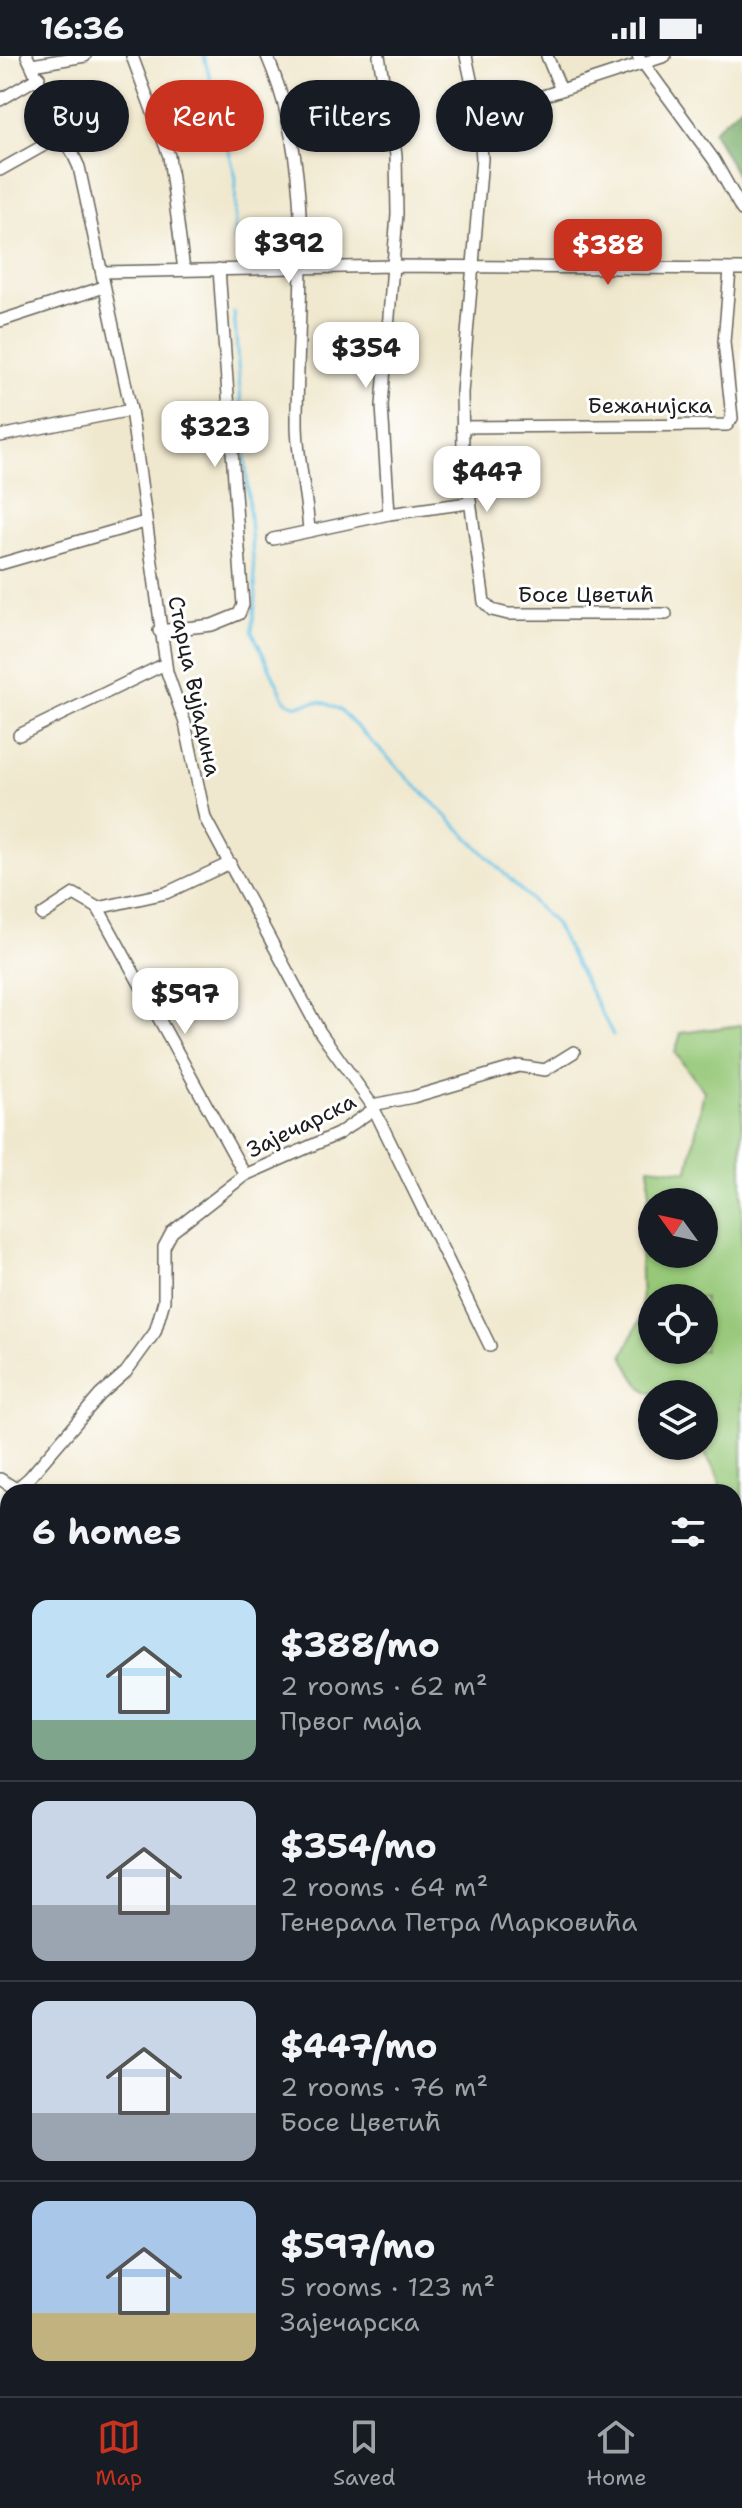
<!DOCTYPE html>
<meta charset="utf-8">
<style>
:root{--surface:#171b24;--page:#242831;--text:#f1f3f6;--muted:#9ea1a6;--line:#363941;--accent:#c8321e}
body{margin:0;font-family:"Shantell Sans",sans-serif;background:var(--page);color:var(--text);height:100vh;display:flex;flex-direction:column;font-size:30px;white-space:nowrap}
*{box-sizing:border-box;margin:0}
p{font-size:26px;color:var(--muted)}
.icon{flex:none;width:44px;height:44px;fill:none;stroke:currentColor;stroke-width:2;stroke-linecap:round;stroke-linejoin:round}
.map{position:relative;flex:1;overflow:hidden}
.sheet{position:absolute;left:0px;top:1428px;width:742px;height:912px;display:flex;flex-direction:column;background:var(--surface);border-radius:24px 24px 0 0;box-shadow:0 2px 6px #0004}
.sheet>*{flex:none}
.hud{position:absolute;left:24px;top:24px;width:694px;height:72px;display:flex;gap:16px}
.needle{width:52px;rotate:303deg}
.tools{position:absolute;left:638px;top:1132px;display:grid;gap:16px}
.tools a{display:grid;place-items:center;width:80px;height:80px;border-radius:50%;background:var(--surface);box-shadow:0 2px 6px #0004;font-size:40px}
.price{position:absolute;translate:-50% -68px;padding:0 18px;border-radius:16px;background:#fff;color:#222;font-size:26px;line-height:52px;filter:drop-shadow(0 2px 4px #0008)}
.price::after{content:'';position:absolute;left:50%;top:48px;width:24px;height:18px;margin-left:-12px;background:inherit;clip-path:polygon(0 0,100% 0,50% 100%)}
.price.on{background:var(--accent);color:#fff}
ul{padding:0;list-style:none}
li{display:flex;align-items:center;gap:24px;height:200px;padding:0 32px}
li+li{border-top:2px solid var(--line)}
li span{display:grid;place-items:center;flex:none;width:224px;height:160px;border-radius:16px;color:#555}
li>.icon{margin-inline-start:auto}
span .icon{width:96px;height:96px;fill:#fffc;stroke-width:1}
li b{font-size:34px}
h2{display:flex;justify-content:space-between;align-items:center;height:96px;padding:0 32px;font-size:34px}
.tag{padding:0 28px;border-radius:36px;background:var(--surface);box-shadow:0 2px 6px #0004;font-size:28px;line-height:72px}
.tag.on{background:var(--accent);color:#fff}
.status{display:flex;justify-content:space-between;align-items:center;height:56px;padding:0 40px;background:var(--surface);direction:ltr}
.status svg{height:22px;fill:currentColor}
.dock{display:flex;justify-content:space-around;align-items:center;height:112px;border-top:2px solid var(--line);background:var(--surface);font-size:22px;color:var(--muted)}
.dock a{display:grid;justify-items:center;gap:4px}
.dock .on{color:var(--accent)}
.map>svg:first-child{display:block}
.green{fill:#96c878;stroke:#59724a;stroke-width:2;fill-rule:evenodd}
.forest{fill:#78ac68;stroke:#4a6442;stroke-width:2}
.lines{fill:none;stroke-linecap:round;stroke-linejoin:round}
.stream{stroke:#67c3e5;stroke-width:3}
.minor-casing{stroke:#66635a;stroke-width:14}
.major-casing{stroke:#66635a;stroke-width:17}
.minor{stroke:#fff;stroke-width:11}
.major{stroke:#fff;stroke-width:14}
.labels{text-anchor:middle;stroke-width:6;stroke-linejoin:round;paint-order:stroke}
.street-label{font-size:22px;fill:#1c1c1c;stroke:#fff}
</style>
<div class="status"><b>16:36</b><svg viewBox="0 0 49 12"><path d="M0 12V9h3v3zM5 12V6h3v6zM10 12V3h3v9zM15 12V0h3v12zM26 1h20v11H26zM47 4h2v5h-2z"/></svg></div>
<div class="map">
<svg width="742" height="2340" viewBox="0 0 742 2340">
<rect width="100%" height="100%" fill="#fff"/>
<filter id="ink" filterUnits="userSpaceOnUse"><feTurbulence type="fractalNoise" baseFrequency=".0125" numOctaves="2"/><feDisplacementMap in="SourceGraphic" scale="16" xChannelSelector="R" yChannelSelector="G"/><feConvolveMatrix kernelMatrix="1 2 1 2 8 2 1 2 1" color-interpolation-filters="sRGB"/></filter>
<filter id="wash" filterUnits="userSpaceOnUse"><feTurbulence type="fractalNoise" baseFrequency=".006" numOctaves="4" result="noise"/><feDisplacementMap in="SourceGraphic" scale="32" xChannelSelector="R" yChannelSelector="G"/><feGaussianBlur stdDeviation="1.8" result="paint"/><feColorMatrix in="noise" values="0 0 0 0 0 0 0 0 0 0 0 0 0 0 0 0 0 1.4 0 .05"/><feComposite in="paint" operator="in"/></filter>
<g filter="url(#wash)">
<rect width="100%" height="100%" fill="#f0e8ce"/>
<!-- green -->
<path class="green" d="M 742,969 L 742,1524 L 734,1516 L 734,1436 L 721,1436 L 718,1419 L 700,1390 L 704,1390 L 704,1338 C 652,1338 646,1350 623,1299 L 642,1259 L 640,1179 L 649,1139 L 649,1111 L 688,1115 L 704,1035 L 675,997 L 681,977 ZM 652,1146 L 704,1146 L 704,1198 L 652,1198 ZM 652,1242 L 704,1242 L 704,1294 L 652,1294 Z"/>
<!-- forest -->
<polygon class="forest" points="742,49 742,129 713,75"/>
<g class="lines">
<!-- stream -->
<g class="stream">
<polyline points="204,0 236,122 234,184"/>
<path d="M 234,256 L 256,541 L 252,575 L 285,644 C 299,655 305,645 319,646 C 326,646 334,651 340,654 L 555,868 L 613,979"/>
</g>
</g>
</g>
<g filter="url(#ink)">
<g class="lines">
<!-- minor casing -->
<g class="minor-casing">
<g id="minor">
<polyline points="27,0 79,111 131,354 167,616 185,667 205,762 320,976 372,1049 490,1290"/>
<polyline points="132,0 169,100 184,214"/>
<path d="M 267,0 C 317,115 297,245 297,367 C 297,403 307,439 309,475"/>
<polyline points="379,0 396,99 397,158 382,350 389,458"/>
<polyline points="466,0 479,61 482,103 462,337 463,393 484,546 492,554 508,558 666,558"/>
<polyline points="547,0 561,34"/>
<polyline points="638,0 714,104 742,154"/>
<polyline points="32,9 85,0"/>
<polyline points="0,44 39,21"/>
<polyline points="479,61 665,0"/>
<polyline points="0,114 66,77"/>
<polyline points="102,216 393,210 742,213"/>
<polyline points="0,265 104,231"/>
<polyline points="462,371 727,369 732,362 724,286 730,214"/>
<polyline points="0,380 131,354"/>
<polyline points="273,483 389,458 468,447"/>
<polyline points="0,508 145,466"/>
<polyline points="159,575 212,569 239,558 243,549 219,213"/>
<polyline points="19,679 165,608"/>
<polyline points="98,852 245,1119"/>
<polyline points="42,859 74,838 98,852 166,837 230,807"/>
<polyline points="372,1049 413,1041 519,1010 545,1014 574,996"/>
<polyline points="0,1423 16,1433 29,1422 100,1339 126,1316 155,1276 164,1245 164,1191 172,1176 245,1119 338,1078 374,1053"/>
<polyline points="0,2105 8,2103"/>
<polyline points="401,2340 430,2332"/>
</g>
</g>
<!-- major casing -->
<g class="major-casing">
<g id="major">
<polyline points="0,1824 8,1835"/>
<polyline points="239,2332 240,2340"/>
</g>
</g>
<!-- minor -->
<use href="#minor" class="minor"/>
<!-- major -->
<use href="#major" class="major"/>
</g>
</g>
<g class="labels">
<!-- street labels -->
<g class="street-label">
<text x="650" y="357">Бежанијска</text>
<text x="586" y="546">Босе Цветић</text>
<text transform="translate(195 630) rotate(78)" y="8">Старца Вујадина</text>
<text transform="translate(301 1069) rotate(-26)" y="8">Зајечарска</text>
</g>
</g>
</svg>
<div class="tools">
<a><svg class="needle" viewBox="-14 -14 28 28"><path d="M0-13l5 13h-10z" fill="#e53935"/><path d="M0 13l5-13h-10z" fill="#9ea1a6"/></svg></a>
<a><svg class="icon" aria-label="locate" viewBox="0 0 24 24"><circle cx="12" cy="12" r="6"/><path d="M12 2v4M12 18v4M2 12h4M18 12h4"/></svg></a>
<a><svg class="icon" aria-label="layers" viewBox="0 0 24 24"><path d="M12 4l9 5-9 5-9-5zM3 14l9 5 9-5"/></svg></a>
</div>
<b class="price" style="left:289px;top:229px">$392</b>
<b class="price on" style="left:608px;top:231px">$388</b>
<b class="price" style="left:366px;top:334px">$354</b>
<b class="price" style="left:215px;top:413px">$323</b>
<b class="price" style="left:487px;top:458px">$447</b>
<b class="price" style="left:185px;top:980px">$597</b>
<div class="hud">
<a class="tag">Buy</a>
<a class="tag on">Rent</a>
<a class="tag">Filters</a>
<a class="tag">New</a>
</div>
<section class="sheet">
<h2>6 homes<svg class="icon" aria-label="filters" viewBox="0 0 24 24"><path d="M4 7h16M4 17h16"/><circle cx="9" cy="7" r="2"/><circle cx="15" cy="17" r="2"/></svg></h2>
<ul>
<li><span style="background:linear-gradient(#bfe0f5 75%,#7fa58c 0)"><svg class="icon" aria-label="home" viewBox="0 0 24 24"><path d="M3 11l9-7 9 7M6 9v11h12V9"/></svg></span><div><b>$388/mo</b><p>2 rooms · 62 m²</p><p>Првог маја</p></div></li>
<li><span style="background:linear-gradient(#c9d6e8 65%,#9aa5b1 0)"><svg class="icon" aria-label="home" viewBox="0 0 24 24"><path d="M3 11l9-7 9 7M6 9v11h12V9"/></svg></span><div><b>$354/mo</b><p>2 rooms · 64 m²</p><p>Генерала Петра Марковића</p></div></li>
<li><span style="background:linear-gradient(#c9d6e8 70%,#9aa5b1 0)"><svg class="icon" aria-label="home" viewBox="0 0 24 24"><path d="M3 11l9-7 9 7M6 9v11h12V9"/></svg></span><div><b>$447/mo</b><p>2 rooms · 76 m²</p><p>Босе Цветић</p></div></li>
<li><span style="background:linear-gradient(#a9c7e8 70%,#c2b280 0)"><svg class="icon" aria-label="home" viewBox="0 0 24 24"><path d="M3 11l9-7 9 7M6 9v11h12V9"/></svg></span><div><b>$597/mo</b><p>5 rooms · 123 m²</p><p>Зајечарска</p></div></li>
</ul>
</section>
</div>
<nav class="dock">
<a class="on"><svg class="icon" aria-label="map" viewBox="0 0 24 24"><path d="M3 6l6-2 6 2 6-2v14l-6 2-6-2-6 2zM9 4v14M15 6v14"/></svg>Map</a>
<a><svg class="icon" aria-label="saved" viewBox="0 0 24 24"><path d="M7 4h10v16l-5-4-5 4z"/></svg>Saved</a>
<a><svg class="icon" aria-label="home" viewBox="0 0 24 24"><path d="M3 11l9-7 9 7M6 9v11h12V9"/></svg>Home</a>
</nav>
